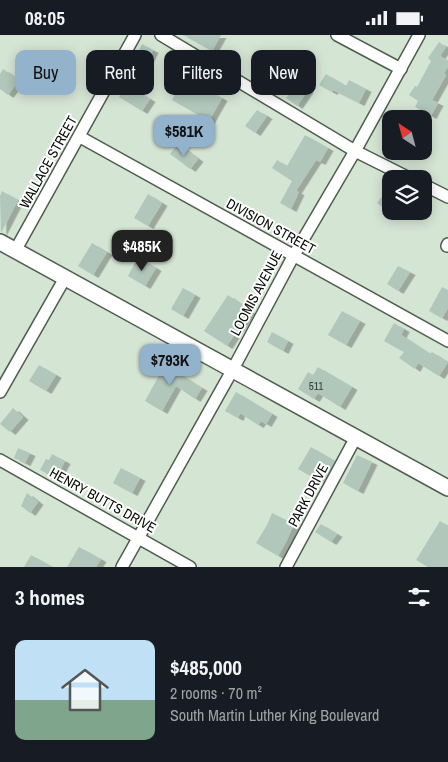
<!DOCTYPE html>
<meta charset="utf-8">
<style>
:root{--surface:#171b24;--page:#242831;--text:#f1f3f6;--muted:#9ea1a6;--accent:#93b2cc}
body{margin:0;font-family:"Archivo Narrow",sans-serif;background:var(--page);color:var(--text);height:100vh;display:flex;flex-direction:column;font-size:19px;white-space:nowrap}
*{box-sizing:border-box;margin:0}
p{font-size:16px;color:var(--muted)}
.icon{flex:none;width:28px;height:28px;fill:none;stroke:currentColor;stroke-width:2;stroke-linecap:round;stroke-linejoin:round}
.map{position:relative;height:532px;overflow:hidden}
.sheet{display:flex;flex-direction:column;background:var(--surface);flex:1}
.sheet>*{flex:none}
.hud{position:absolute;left:15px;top:15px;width:419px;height:45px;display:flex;gap:10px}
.needle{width:32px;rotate:324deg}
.controls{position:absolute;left:382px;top:75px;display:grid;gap:10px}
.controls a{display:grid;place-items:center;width:50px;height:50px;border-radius:10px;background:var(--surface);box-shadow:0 2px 12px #0003;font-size:25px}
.price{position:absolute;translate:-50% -42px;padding:0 11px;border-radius:10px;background:var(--accent);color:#111;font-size:16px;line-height:32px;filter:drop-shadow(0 1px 2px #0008)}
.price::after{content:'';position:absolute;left:50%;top:30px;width:15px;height:11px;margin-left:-8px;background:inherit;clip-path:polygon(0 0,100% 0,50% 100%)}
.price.active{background:#222;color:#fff}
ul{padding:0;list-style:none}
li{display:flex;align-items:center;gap:15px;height:125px;padding:0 15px}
li span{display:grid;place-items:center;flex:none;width:140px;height:100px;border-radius:10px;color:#555}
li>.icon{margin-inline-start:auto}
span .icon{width:60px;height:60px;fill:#fffc;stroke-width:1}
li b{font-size:21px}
h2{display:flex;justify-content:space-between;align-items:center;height:60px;padding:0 15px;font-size:21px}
.pill{padding:0 18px;border-radius:10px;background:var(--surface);box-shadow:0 2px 12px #0003;font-size:18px;line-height:45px}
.pill.active{background:var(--accent);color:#111}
.status{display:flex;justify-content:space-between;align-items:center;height:35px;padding:0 25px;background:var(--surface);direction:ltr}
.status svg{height:14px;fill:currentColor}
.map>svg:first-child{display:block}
.building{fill:#b1c7bc;filter:url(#shadow)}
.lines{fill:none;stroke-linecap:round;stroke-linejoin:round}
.minor-casing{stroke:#4f5d4f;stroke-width:14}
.tertiary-casing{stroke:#4f5d4f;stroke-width:18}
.minor{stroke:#fff;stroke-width:11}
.tertiary{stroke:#fff;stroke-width:15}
.labels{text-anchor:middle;stroke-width:4;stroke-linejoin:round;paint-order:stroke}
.number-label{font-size:11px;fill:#323c35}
.street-label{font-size:14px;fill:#080d08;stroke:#fff}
</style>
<div class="status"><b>08:05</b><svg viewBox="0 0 49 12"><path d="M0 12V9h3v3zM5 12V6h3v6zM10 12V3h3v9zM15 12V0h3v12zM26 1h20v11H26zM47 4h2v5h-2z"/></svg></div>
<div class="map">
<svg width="448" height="532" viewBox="0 0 448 532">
<defs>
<filter id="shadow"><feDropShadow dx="5.5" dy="3" stdDeviation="0" flood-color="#0004"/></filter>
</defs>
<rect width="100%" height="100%" fill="#d5e5d4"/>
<!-- building -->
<g class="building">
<polygon points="183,0 221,0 212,16"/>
<polygon points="439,7 446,12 440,21 448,26 448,32 444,38 446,40 432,65 438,68 431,81 415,72 418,66 409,60 415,51 417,52 431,26 428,23"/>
<polygon points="142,9 153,15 145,31 134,25"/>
<polygon points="268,22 295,39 292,43 308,55 297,71 286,63 291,57 259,38"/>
<polygon points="3,34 19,45 8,60 0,54 0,39"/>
<polygon points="326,39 346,51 349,45 366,54 359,68 333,55 332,57 319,50"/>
<polygon points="184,42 222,63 209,86 172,65"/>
<polygon points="127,50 150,64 142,76 119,62"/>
<polygon points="257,75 267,81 255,98 245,91"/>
<polygon points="305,100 328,113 320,127 316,125 296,156 299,157 291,174 280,168 292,146 272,133 277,125 287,131"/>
<polygon points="178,109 198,124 190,134 170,119"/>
<polygon points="391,150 391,172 388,176 377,168"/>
<polygon points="2,156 18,165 1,198 0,161"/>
<polygon points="148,159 162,168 148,191 134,183"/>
<polygon points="92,208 107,217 93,240 78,231"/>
<polygon points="138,222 156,233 145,251 128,241"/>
<polygon points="398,231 410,237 398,256 387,249"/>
<polygon points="442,252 448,255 448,273 442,283 429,276"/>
<polygon points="183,253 195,260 183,281 171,274"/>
<polygon points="228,260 250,276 227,311 204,296"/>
<polygon points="342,276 360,286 346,310 328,300"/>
<polygon points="394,288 404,294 401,300 430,319 432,317 448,327 439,341 418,328 415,334 399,323 404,317 384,306"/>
<polygon points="272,297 288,306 283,316 267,307"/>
<polygon points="168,324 182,332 178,338 202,353 195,364 176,351 162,376 145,366"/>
<polygon points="39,330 56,340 46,356 29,346"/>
<polygon points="318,332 352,352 340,372 318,358 314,364 298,354 308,337 313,340"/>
<polygon points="236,357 272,379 266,389 261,386 258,390 240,378 238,383 225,376"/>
<polygon points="13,373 23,382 10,397 0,389"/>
<polygon points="311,412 335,426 323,448 298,434"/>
<polygon points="18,413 30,418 25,428 14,423"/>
<polygon points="52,419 65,426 56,443 40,435 46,424 49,425"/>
<polygon points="357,420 372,427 358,456 343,448"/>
<polygon points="121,433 140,443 132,458 113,448"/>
<polygon points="27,458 38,467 30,478 21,471"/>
<polygon points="272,478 294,489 286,507 278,521 256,508 267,490"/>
<polygon points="440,486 448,491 448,532 428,532 416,525"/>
<polygon points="321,489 337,499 331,507 315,497"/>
<polygon points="79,512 101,524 96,532 67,532"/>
<polygon points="31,520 53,532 24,532"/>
</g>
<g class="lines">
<!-- minor casing -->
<g class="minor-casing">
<g id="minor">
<polyline points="161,0 355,116 411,144"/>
<polyline points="337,0 401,34"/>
<polyline points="80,102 448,306"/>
<polyline points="424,150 448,162"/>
<polyline points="447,211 448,209"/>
<polyline points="15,216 135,0"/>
<polyline points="0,357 65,243"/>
<polyline points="0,425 190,532"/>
<polyline points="122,532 233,334 294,220 355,116 419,0"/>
<polyline points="286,532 356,402"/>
</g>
</g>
<!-- tertiary casing -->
<g class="tertiary-casing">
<polyline id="tertiary" points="0,207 448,453"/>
</g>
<!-- minor -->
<use href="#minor" class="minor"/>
<!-- tertiary -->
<use href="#tertiary" class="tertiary"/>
</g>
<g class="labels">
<!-- number labels -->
<g class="number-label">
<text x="316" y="355">511</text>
</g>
<!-- street labels -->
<g class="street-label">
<text transform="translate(48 127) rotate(-61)" y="5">WALLACE STREET</text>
<text transform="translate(271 191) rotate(29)" y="5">DIVISION STREET</text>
<text transform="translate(256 258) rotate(-62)" y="5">LOOMIS AVENUE</text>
<text transform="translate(308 460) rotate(-62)" y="5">PARK DRIVE</text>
<text transform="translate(103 465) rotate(29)" y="5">HENRY BUTTS DRIVE</text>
</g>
</g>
</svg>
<div class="controls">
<a><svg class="needle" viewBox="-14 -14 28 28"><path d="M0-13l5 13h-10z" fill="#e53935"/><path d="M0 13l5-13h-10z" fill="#9ea1a6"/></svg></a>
<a><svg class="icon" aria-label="layers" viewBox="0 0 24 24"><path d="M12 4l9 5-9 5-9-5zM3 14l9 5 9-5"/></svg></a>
</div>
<b class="price" style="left:184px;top:122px">$581K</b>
<b class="price active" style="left:142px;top:237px">$485K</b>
<b class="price" style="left:170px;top:351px">$793K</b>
<div class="hud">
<a class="pill active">Buy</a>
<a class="pill">Rent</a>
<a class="pill">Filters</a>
<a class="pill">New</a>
</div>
</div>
<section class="sheet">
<h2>3 homes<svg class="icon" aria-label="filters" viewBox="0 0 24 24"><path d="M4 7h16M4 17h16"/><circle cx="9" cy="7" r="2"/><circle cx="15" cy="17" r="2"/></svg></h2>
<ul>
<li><span style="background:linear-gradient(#bfe0f5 60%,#7fa58c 0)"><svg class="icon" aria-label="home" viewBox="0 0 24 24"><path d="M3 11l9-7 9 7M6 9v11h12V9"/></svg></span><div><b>$485,000</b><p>2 rooms · 70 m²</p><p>South Martin Luther King Boulevard</p></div></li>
</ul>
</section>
